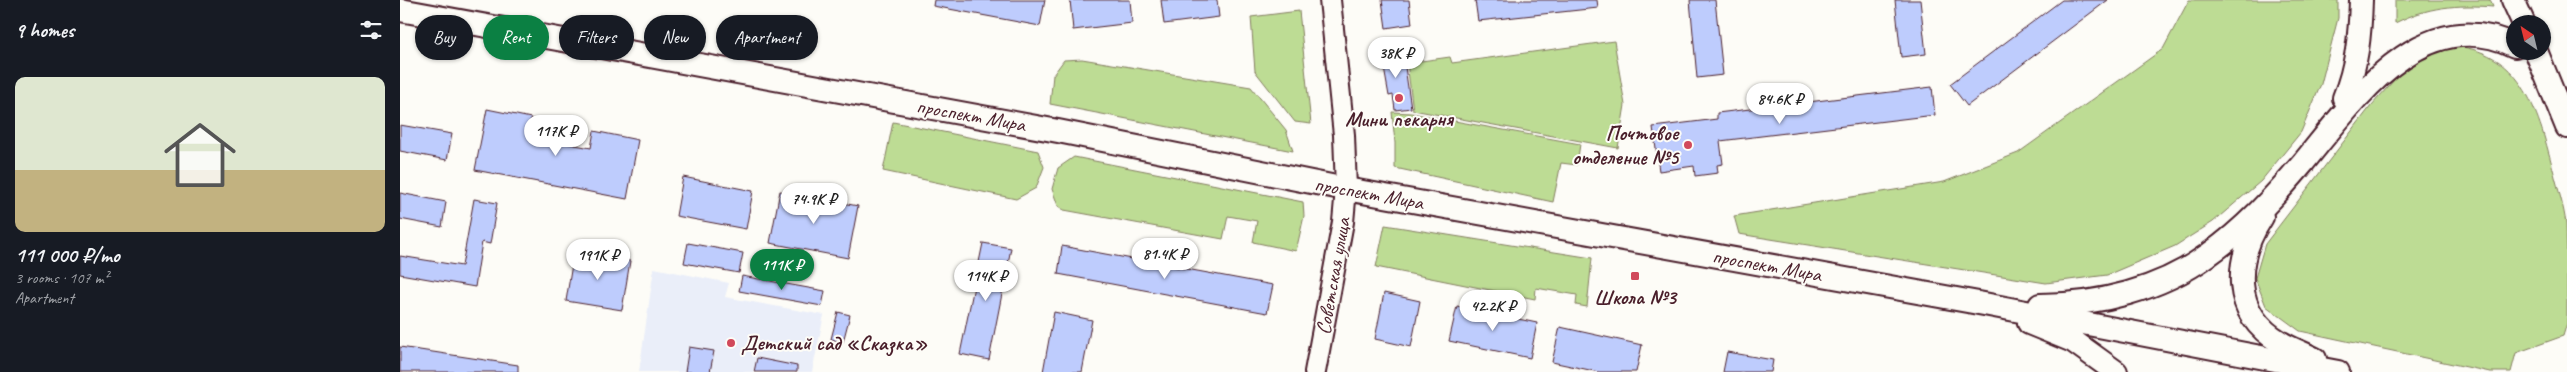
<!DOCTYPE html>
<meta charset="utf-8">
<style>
:root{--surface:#171b24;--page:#242831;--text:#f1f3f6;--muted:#9ea1a6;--accent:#0b8043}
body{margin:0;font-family:Caveat,sans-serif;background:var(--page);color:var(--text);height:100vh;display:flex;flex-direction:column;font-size:19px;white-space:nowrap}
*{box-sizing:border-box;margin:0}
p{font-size:16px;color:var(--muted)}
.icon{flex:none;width:28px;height:28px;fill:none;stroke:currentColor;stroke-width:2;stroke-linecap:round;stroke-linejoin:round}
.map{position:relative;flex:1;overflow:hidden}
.panel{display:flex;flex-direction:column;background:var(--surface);width:400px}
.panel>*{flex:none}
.hud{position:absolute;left:15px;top:15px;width:475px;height:45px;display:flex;gap:10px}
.needle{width:32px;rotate:325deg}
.buttons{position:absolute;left:2106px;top:15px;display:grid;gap:10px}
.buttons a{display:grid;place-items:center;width:45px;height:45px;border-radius:50%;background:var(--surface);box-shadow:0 1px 4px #0004;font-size:25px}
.price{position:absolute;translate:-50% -42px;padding:0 11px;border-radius:18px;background:#fff;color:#222;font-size:16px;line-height:32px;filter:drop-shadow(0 1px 2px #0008)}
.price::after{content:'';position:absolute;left:50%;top:30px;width:15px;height:11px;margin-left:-8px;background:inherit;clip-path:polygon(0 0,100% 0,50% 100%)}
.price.selected{background:var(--accent);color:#fff}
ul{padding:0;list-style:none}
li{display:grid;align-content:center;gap:10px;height:265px;padding:0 15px}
li span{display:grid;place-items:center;height:155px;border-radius:10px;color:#555}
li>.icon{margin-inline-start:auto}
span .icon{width:90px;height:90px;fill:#fffc;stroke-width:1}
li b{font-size:21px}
h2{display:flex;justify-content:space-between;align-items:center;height:60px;padding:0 15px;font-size:21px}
.chip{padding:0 18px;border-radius:22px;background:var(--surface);box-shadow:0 1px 4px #0004;font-size:18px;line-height:45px}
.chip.selected{background:var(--accent);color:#fff}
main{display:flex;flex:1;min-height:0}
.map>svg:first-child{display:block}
.built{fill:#eaeef9}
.green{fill:#bddc94;stroke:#847e60}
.building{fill:#beccfd;stroke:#4a1f2b}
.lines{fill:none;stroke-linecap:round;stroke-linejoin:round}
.secondary-casing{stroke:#4a1f2b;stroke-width:24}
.primary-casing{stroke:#4a1f2b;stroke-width:26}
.secondary{stroke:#fdfcf7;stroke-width:20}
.primary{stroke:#fdfcf7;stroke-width:22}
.poi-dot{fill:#d1495b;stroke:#fdfcf7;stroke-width:2}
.labels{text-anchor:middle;stroke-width:4;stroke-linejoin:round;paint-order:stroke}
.street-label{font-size:21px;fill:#4a1f2b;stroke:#fdfcf7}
.poi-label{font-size:21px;font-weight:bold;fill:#4a1f2b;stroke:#fdfcf7}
</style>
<main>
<section class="panel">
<h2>9 homes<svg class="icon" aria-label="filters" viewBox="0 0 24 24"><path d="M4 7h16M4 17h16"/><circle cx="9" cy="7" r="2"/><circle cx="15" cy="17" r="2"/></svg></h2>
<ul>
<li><span style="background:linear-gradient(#dfe7d0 60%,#c2b280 0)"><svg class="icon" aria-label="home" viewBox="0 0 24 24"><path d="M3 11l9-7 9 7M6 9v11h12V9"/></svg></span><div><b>111 000 ₽/mo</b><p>3 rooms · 107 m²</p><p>Apartment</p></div></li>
</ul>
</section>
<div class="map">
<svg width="2167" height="372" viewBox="0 0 2167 372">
<rect width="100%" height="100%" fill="#fdfcf7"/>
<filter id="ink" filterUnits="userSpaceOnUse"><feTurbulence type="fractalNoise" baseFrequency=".02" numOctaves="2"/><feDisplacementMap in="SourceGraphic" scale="10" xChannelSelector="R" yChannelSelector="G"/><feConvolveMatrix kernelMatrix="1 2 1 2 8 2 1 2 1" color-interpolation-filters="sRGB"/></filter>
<g filter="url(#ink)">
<!-- built -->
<polygon class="built" points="254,268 329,283 325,297 424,315 412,372 239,372"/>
<!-- green -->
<g class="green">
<polygon points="1789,0 1938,0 1938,18 1921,84 1901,132 1861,181 1813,222 1775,246 1707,275 1646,283 1339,234 1334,216 1544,182 1618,153 1763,49"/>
<path d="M 1995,0 L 2090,0 L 2093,7 C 2057,4 2027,7 1995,23 Z"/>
<polygon points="899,11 911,124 895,122 855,71 851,17"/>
<polygon points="1214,41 1225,105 1218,148 1013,110 1007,63 1050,57 1052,63"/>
<path d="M 2055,46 C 2124,53 2139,115 2154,173 C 2158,189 2164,207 2166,224 C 2167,257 2167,291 2167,323 L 2163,336 L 2116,353 L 2111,372 L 2090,372 L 1900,331 L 1866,306 L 1855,278 L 1865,244 L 1971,106 L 2003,70 L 2028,53 Z"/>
<polygon points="682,59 851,87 886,130 893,151 650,104 653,75 664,60"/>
<polygon points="992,112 1011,113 1180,144 1177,165 1161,163 1153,202 995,168 995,143"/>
<polygon points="493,122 638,151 644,167 636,188 616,199 483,171"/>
<polygon points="674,157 903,202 904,216 896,251 853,242 857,221 828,216 823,239 664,210 658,206 652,189 658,168"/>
<polygon points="985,225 1192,258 1187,307 1176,305 1177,295 1136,288 1135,299 976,267"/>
</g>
<!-- building -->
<g class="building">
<polygon points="534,0 645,0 640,26 533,6"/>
<polygon points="670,0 730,0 732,23 673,30"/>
<polygon points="761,0 817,0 819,17 764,24"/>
<polygon points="982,0 1009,0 1012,24 986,28"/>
<polygon points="1075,0 1197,0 1198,8 1078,21"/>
<polygon points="1290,0 1315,0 1323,75 1297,78"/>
<polygon points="1495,0 1520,0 1526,54 1501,57"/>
<polygon points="1662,0 1708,0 1567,106 1550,84"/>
<polygon points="998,48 1002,67 1005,67 1011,108 995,110 993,95 989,96 981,51"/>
<polygon points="1532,87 1535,115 1320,141 1323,164 1317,165 1318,173 1295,176 1294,166 1259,171 1253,127 1317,119 1317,113"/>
<polygon points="87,109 131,118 128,136 191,148 194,131 238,140 227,199 75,170"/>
<polygon points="0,125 52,134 47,160 0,151"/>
<polygon points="283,177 353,191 346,229 276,216"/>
<polygon points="380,191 458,206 448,258 370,243"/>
<polygon points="0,193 46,202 42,227 0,219"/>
<polygon points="74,199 97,203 90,244 82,242 75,287 0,274 0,256 62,266"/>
<polygon points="288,243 343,253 339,273 284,263"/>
<polygon points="583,243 611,248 589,360 560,354"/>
<polygon points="662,246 873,285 867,313 658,274"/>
<polygon points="174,252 230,261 222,310 166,301"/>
<polygon points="342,276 425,291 422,306 339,291"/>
<polygon points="984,293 1020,301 1011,347 975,339"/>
<polygon points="1057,306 1137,323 1130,358 1049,341"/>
<polygon points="438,312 450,315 443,342 431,339"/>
<polygon points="654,312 692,320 682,372 643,372"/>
<polygon points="1160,327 1242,345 1236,372 1199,372 1152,362"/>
<polygon points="0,347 118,365 118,372 0,372"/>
<polygon points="289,347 314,351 310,372 285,372"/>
<polygon points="1327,352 1373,360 1371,372 1323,372"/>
<polygon points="357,358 397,366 397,372 354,372"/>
</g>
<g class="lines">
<!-- secondary casing -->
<g class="secondary-casing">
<polyline id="secondary" points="915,372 943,222 946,189 944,135 930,0"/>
</g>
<!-- primary casing -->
<g class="primary-casing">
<g id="primary">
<polyline points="2113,0 2124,24"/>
<polyline points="0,10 658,131 946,189 1584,304 1938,372"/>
<polyline points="2136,51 2167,127"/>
<path d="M 1944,98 C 1957,66 1960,35 1961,0"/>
<path d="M 1862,217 C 1834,260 1831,313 1880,342 C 1891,349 1904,353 1915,359"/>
<path d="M 1640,305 C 1698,305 1760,290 1808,255 C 1844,230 1875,196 1903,163 C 1952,104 2021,0 2115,46"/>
<polyline points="1629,323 1673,341 1716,372"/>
</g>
</g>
<!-- secondary -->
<use href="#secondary" class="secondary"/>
<!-- primary -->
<use href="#primary" class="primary"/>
</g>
</g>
<!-- markers -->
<g class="poi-dot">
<circle cx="999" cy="98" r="5"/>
<circle cx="1288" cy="145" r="5"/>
<rect x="1230" y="271" width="10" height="10" rx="2.5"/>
<circle cx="331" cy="343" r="5"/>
</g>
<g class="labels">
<!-- street labels -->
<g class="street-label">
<text transform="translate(571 115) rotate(10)" y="7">проспект Мира</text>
<text transform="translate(969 193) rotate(10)" y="7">проспект Мира</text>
<text transform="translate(1367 265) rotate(10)" y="7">проспект Мира</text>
<text transform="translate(933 276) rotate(-80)" y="7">Советская улица</text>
</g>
<!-- poi labels -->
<g class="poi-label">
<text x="999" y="126">Мини пекарня</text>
<text x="1278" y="140" text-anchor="end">Почтовое<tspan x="1278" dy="24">отделение №5</tspan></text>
<text x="1235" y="304">Школа №3</text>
<text x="341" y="350" text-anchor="start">Детский сад «Сказка»</text>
</g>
</g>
</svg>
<div class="buttons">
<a><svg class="needle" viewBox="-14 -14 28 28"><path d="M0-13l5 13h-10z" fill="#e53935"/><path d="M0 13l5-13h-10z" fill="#9ea1a6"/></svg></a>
</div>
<b class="price" style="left:996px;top:79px">38K ₽</b>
<b class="price" style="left:1380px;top:125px">84.6K ₽</b>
<b class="price" style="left:156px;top:157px">117K ₽</b>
<b class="price" style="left:414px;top:225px">74.9K ₽</b>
<b class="price" style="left:765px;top:280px">81.4K ₽</b>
<b class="price" style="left:198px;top:281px">191K ₽</b>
<b class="price selected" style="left:382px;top:291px">111K ₽</b>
<b class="price" style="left:586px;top:302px">114K ₽</b>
<b class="price" style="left:1093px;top:332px">42.2K ₽</b>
<div class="hud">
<a class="chip">Buy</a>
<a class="chip selected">Rent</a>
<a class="chip">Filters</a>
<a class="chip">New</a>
<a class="chip">Apartment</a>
</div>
</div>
</main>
